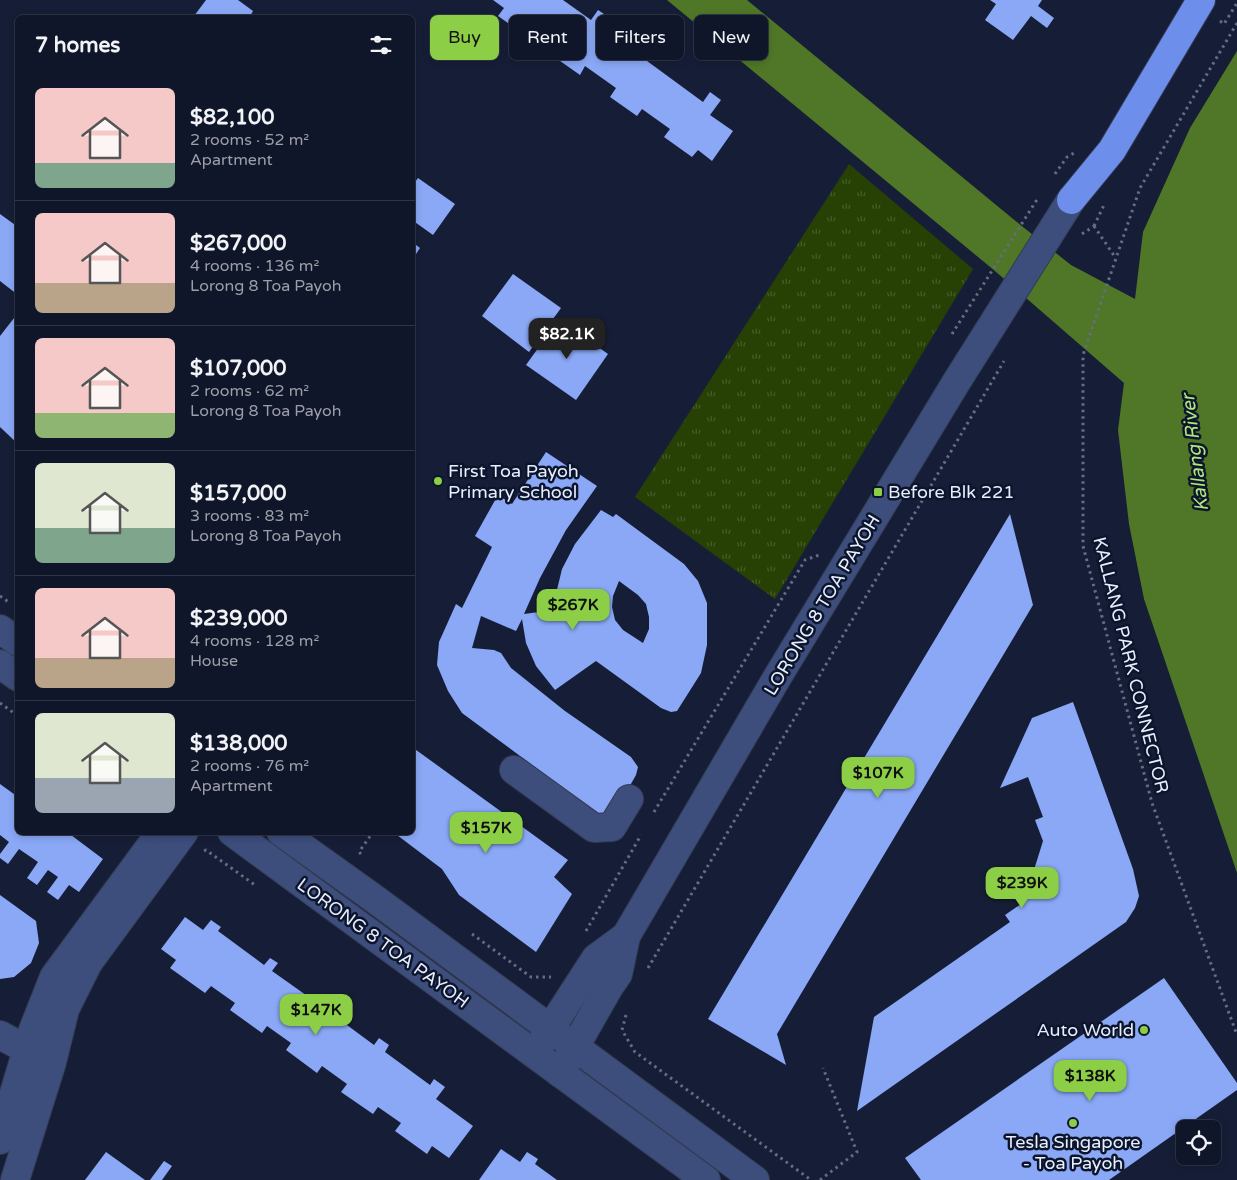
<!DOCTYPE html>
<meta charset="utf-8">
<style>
:root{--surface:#101629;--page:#191f31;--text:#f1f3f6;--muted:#9c9fa8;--line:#303546;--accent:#8cce45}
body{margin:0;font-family:"Varela Round",sans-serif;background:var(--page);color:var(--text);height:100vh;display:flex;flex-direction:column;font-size:19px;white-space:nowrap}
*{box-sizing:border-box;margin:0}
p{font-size:16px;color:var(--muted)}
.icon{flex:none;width:28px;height:28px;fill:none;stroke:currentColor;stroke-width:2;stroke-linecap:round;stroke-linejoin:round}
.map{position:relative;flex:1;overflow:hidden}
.details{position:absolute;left:15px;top:15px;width:400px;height:820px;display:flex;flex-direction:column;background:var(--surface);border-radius:8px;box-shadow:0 2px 8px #0003,0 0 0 1px var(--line)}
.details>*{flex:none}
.hud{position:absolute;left:430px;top:15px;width:475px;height:45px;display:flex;gap:10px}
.controls{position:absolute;left:1176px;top:1120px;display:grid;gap:10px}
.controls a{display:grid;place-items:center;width:45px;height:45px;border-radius:8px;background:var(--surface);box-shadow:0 2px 8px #0003,0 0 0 1px var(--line);font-size:25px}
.price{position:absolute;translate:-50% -42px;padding:0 11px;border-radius:10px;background:var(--accent);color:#111;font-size:16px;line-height:32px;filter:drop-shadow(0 1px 2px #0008)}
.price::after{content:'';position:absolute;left:50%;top:30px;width:15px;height:11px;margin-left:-8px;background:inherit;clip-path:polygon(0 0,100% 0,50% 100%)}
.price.on{background:#222;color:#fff}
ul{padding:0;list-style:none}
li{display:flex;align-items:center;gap:15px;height:125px;padding:0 20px}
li+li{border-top:1px solid var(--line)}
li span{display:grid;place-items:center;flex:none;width:140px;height:100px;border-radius:8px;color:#555}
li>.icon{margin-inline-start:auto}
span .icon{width:60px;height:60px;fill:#fffc;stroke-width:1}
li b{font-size:21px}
h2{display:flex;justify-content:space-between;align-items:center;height:60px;padding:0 20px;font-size:21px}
.chip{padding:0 18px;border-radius:8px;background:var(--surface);box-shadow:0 2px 8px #0003,0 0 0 1px var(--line);font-size:18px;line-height:45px}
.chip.on{background:var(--accent);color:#111}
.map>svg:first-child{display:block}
.park{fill:url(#park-tufts)}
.water{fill:#507727}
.building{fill:#8aa8f6;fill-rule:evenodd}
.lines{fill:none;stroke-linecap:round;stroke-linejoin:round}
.minor-casing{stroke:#333b53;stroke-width:30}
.highway-casing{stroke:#333b53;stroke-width:30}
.path{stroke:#656d83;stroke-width:3;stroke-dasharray:2.5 4;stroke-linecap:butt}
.minor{stroke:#3d4e7d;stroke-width:28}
.highway{stroke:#6d8eeb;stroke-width:28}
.poi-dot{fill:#8cce45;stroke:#0d152c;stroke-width:2}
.labels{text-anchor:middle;stroke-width:5;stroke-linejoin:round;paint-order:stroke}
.poi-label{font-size:18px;fill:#e6eeff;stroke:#0d152c;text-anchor:start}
.street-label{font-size:18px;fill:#e6eeff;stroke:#0d152c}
.water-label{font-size:19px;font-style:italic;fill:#b0e87d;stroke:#0d152c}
</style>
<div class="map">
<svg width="1237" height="1180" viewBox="0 0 1237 1180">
<defs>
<pattern id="park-tufts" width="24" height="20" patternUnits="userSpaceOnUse" patternTransform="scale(1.25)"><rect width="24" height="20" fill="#264103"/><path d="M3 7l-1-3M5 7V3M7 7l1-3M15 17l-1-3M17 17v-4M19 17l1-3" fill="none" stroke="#465d29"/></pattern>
</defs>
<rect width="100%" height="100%" fill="#161e37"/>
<!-- park -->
<polygon class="park" points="849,164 973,269 775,599 635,497"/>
<!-- water -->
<polygon class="water" points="667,0 747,0 1023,227 1071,265 1135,299 1143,232 1190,128 1237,51 1237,873 1144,599 1129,524 1118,430 1124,383 995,271"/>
<!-- building -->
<g class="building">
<polygon points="206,0 238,0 253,11 249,18 196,18 194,16"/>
<polygon points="493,0 563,0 591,20 598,10 610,18 602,28 703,102 710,92 721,100 710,115 733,131 712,161 698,150 692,157 664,137 670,129 642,109 637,116 610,97 616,88 585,66 580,75 553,56 558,48 530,28 525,35 498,16 504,8"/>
<polygon points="990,0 1042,0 1038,6 1054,18 1047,28 1031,16 1013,40 985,20 996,4"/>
<polygon points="418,178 455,204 433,235 412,220 412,186"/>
<polygon points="0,214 18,227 18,295 0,281"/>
<polygon points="412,242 420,248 412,260"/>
<polygon points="513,274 561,308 529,352 482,316"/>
<polygon points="18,313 18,444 0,427 0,336"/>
<polygon points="559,319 608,354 576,400 526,365"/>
<path d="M 546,452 L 597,486 L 566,530 L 540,578 L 524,614 L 554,610 L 555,598 L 562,569 L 575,544 L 601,510 L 613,517 L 616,514 L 684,564 L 698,581 L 707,603 L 707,645 L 701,673 L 677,711 L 671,712 L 661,708 L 596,661 L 555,690 L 536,666 L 526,643 L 522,619 L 516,631 L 481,616 L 472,648 L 494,650 L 501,653 L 511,668 L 565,711 L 631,757 L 638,767 L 636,775 L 615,812 L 605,819 L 462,713 L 448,691 L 437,665 L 439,642 L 456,604 L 462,608 L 492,547 L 475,536 L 498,495 L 512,504 ZM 619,581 L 638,595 L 646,604 L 649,617 L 649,629 L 643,643 L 623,630 L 615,620 L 612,607 L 613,596 Z"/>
<polygon points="1010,514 1033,605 777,1034 786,1065 708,1019"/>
<polygon points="1073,702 1133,869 1139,896 1135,908 1126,922 857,1111 874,1017 1010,922 1005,915 1024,902 1043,841 1035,820 1043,817 1028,777 1000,788 1032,718"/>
<polygon points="412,747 568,860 554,877 572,894 536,952 459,895 442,869 393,832 412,832"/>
<polygon points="0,784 18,797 18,832 67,832 103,859 79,892 69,885 58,900 47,892 58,877 48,870 37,885 27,878 38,862 19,849 8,864 0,858 0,854 9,842 0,835"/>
<polygon points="0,895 36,921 39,943 31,963 14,977 0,979"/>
<polygon points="185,917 203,930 211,920 221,927 218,931 264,965 270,958 278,963 272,971 320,1005 323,1001 331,1007 328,1011 374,1045 379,1038 389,1045 385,1052 430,1085 434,1079 445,1087 436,1099 473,1126 449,1158 432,1146 427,1154 395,1131 401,1123 378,1107 373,1114 341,1092 347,1084 322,1066 317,1073 286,1050 291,1043 267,1026 262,1033 230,1010 235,1003 211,986 205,993 170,968 176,960 161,949"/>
<polygon points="1164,978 1237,1083 1237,1090 1109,1180 921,1180 905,1158"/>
<polygon points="501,1149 520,1162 527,1152 538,1159 535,1164 557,1180 479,1180"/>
<polygon points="106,1152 145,1180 85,1180"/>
<polygon points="164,1161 172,1166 162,1180 150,1180"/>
</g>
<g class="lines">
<!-- minor casing -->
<g class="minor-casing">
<g id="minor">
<polyline points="0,629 18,642"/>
<polyline points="0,664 18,677"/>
<polyline points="514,770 594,828 612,827 629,799"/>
<polyline points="232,832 706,1180"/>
<polyline points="281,832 372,897 755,1180"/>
<polyline points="0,1035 43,1058"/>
<polyline points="541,1043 596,958 626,936"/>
<polyline points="560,1073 609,987 618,974 626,936 778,676 957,381 1071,200"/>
<polyline points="0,1140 33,1030 54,977 161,832"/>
<polyline points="15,1180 52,1062 65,1009 88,963 184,832"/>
</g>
</g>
<!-- highway casing -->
<g class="highway-casing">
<polyline id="highway" points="1071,200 1112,150 1201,0"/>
</g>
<!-- path -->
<g class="path">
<polyline points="1220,21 1224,24 1237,3"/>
<polyline points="1237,23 1140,188 1083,355 1083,546 1152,803 1237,1035"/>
<polyline points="1055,174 1067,157 1074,153"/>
<polyline points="1094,226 1105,203"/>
<polyline points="1094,226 1115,257"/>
<polyline points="1082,234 1094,226"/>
<polyline points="952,334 1038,198"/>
<polyline points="0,596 10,603"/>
<polyline points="0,703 18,716"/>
<polyline points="654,812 805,560 819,555"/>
<polyline points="204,851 206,850 255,885"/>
<polyline points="361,854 359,852 373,832"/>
<polyline points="586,931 641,835"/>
<polyline points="472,934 531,977 551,977"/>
<polyline points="648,968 1004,361"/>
<polyline points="626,1015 622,1030 635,1052 811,1180"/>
<polyline points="820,1180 857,1152 823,1068"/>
</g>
<!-- minor -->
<use href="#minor" class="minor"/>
<!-- highway -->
<use href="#highway" class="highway"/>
</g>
<!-- markers -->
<g class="poi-dot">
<circle cx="438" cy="481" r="5"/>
<rect x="873" y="487" width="10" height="10" rx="2.5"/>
<circle cx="1144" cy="1030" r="5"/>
<circle cx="1073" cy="1123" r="5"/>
</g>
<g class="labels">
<!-- poi labels -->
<g class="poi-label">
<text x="448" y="477">First Toa Payoh<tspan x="448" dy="21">Primary School</tspan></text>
<text x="888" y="498">Before Blk 221</text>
<text x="1134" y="1036" text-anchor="end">Auto World</text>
<text x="1073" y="1148" text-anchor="middle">Tesla Singapore<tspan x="1073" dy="21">- Toa Payoh</tspan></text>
</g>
<!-- street labels -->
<g class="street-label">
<text transform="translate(822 605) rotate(-59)" y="6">LORONG 8 TOA PAYOH</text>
<text transform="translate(1131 665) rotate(76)" y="6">KALLANG PARK CONNECTOR</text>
<text transform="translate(383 943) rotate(36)" y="6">LORONG 8 TOA PAYOH</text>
</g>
<!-- water labels -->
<g class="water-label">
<text transform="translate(1194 453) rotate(-97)" y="7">Kallang River</text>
</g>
</g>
</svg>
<div class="controls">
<a><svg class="icon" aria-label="locate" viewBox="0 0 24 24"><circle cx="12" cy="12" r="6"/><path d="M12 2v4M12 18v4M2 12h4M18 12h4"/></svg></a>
</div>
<b class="price on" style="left:567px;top:360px">$82.1K</b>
<b class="price" style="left:573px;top:631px">$267K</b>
<b class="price" style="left:878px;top:799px">$107K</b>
<b class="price" style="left:486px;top:854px">$157K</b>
<b class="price" style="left:1022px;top:909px">$239K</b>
<b class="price" style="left:316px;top:1036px">$147K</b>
<b class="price" style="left:1090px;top:1102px">$138K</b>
<div class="hud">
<a class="chip on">Buy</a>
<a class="chip">Rent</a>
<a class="chip">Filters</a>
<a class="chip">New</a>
</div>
<section class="details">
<h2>7 homes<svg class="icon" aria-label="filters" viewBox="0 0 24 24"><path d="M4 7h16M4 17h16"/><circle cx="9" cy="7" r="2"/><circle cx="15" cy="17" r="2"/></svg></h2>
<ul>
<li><span style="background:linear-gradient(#f6c9c9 75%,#7fa58c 0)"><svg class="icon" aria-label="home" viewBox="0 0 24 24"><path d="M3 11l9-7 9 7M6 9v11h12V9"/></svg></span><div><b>$82,100</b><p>2 rooms · 52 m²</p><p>Apartment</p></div></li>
<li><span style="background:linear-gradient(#f6c9c9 70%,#b9a48a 0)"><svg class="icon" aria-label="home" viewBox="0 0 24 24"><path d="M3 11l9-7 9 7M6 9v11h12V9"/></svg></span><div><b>$267,000</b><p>4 rooms · 136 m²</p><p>Lorong 8 Toa Payoh</p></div></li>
<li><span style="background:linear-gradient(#f6c9c9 75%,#8fb573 0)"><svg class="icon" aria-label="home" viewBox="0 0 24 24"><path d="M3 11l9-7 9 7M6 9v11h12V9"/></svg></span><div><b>$107,000</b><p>2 rooms · 62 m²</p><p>Lorong 8 Toa Payoh</p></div></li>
<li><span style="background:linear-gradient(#dfe7d0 65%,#7fa58c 0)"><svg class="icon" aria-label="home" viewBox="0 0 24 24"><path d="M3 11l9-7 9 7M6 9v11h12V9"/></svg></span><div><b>$157,000</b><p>3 rooms · 83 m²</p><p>Lorong 8 Toa Payoh</p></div></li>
<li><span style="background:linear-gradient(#f6c9c9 70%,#b9a48a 0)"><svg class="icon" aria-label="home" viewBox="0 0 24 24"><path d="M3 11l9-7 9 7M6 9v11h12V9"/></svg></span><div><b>$239,000</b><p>4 rooms · 128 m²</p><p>House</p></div></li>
<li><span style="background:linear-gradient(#dfe7d0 65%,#9aa5b1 0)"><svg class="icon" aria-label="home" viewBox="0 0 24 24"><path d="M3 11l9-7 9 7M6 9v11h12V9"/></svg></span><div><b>$138,000</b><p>2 rooms · 76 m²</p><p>Apartment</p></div></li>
</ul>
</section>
</div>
